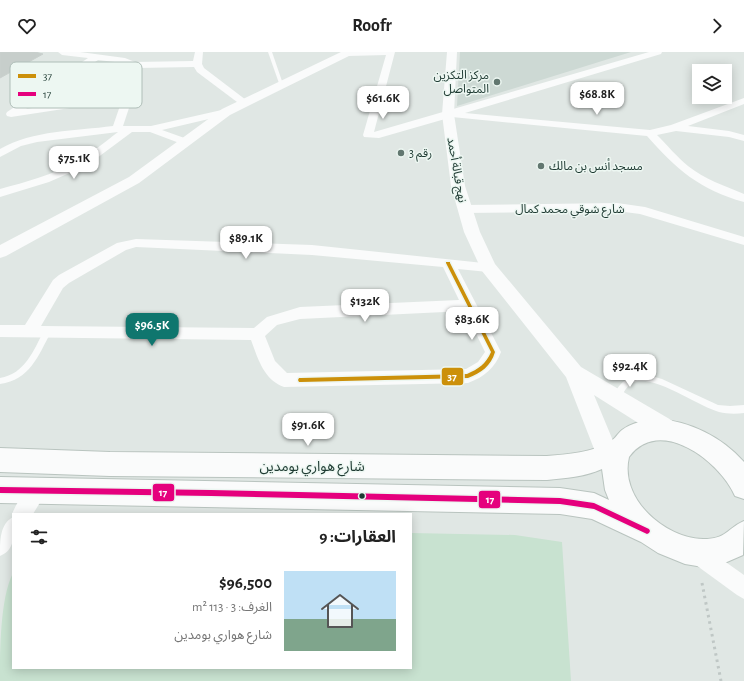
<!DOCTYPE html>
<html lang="ar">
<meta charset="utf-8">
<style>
:root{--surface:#fff;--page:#f2f2f2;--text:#222;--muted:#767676;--accent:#0f766e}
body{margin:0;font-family:"Alegreya Sans","Noto Sans Arabic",sans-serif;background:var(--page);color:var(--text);direction:rtl;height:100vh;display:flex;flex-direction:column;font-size:15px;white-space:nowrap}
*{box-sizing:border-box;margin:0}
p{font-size:13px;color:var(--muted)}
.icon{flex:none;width:22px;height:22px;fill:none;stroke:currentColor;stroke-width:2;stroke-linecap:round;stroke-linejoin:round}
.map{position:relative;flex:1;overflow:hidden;direction:ltr}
.panel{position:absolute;left:12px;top:461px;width:400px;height:156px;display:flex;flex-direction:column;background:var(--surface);border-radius:0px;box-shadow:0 2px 10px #0003;direction:rtl}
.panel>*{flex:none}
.tools{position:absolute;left:692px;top:12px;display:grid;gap:8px}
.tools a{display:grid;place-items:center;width:40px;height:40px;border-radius:0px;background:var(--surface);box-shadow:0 2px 10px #0003;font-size:20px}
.price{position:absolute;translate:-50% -34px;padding:0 9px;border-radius:8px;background:#fff;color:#222;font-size:13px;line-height:26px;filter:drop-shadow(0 1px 2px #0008)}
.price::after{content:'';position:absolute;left:50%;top:24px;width:12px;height:9px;margin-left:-6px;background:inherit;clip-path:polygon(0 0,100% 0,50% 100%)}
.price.selected{background:var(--accent);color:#fff}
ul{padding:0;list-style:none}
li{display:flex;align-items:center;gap:12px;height:100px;padding:0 16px}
li span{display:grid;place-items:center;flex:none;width:112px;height:80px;border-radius:0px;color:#555}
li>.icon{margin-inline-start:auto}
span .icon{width:48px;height:48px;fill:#fffc;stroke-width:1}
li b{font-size:17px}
h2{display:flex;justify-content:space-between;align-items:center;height:48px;padding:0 16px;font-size:17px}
header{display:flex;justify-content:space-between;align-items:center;height:52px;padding:0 16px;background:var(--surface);font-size:18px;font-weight:600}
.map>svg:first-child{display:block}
.built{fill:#cdd9d4}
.green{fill:#c8e2d0}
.building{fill:#c7cecb;stroke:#c9d0cd}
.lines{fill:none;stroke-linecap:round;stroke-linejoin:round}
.secondary-casing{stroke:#b9c4bf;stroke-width:2}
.path{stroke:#bfc7c5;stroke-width:3;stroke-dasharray:2.5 4;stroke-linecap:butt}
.service{fill:#fafbfb;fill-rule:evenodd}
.minor{fill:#fafbfb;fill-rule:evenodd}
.tertiary{fill:#fafbfb;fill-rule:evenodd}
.secondary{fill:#fafbfb;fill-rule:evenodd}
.bus-1-casing{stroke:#edf7f2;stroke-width:3}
.bus-2-casing{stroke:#edf7f2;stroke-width:3}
.bus-1{fill:#cc900a;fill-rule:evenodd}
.bus-2{fill:#e5007d;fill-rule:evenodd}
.poi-dot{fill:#627770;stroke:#edf7f2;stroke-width:1.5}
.bus-dot{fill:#1e3a32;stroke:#edf7f2;stroke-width:1.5}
.labels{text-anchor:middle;stroke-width:3;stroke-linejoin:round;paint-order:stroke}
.far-poi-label{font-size:12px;fill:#1e3a32;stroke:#edf7f2;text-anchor:start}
.far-street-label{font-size:12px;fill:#1e3a32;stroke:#edf7f2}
.street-label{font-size:14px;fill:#1e3a32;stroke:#edf7f2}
.key{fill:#edf7f2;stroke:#afbeb8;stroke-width:1}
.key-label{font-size:11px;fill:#1e3a32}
.line-badge{stroke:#edf7f2;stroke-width:1.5}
.badge-label{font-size:11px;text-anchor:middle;font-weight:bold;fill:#fff}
</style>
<header><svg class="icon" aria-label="forward" viewBox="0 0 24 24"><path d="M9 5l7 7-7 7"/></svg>Roofr<svg class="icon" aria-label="heart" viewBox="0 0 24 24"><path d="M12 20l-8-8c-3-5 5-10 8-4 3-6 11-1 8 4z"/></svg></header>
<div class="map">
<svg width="744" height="629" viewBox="0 0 744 629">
<rect width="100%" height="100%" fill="#e0e7e4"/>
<!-- built -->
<polygon class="built" points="460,0 631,0 457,54"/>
<!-- green -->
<path class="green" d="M 411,481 L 515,483 L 562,490 L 571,629 L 0,629 C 0,600 0,546 13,521 L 13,616 L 411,616 Z"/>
<!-- building -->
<polygon class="building" points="0,0 35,0 43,2 0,26"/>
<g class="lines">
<!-- secondary casing -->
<g class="secondary-casing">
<path id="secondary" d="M 657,367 C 690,369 722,385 744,410 L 744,447 L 735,444 C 720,409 659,363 629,405 C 619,446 664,486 703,487 C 727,487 726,477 744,469 L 743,503 L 720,513 L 703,515 L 685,512 L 658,501 L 641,490 L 592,467 L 560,462 L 0,451 L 0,425 L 560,436 L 594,441 L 609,448 L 605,438 L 602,417 C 584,425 566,426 547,428 L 110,424 L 0,420 L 0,396 L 110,400 L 547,404 C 568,402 592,401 611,389 C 615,387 618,381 622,378 C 631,371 645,368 657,367 Z"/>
</g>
<!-- path -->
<polyline class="path" points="702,531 721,629"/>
<!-- service -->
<g class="service">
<polygon points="268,0 272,0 284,35 280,34"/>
<path d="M 47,277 L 51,280 C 38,304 30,328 0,332 L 0,326 C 25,322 34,298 44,278 Z"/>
<path d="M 637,322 L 648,323 L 662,327 L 718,353 L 730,354 L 744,353 L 744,361 C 736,362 727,362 719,360 C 699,355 651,320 632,331 C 626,335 622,343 619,349 L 616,350 L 613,349 L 612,346 C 618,333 624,327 637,322 Z"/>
</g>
<!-- minor -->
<g class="minor">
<path d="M 58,0 L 80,0 L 125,6 L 135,10 L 193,9 L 195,0 L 203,0 L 202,12 L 204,16 L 250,51 L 249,53 L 241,53 L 197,20 L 194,15 L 137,16 L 133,44 L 123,74 L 151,74 L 226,57 L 231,60 L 230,62 L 162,78 L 190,88 L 191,90 L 190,92 L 182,92 L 150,80 L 132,80 L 97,106 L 74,119 L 49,130 L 0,145 L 0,137 C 26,130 52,123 75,110 C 90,102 104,91 118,80 L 37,90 L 21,94 L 0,105 L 0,97 C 33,78 76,79 113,74 L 122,48 L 11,65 L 7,64 L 6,62 L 7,60 L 88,6 L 62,3 ZM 98,8 L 123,11 L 128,14 L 124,42 L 26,57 Z"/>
<path d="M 344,0 L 395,0 L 374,80 L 649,0 L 662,0 L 661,2 L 465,61 L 650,78 L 671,73 L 744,46 L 744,52 L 688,74 L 729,79 L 744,83 L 744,89 L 729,85 L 676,79 L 657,83 C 667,93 677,105 688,114 C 704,127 725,134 744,142 L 744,150 C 700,138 676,117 647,84 L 452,65 L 379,86 L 364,85 L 363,83 L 386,3 L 348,4 L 345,3 Z"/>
<polygon points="617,151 645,155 744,185 744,193 640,162 617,159 464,161 460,160 458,157 460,154 464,153"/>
<path d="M 136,187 L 312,193 L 493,212 L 495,215 L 493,218 L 488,220 L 458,217 L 501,300 C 495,316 484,325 468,331 L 284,335 C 264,328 258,307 251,288 L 0,285 L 0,273 L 25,273 L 53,228 L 59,223 L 117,191 ZM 136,195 L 312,203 L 443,215 L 459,248 L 300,255 L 267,265 L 254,276 L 41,274 L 63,236 L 69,231 L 126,198 ZM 465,259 L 485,300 L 478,310 L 466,317 L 287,321 L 275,309 L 265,284 L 277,273 L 300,267 Z"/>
<path d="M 38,430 L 45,433 L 47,439 L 33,462 L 13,462 L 13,464 L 12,462 C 17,450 26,435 38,430 Z"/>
<path d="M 13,465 C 13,481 17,497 0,504 C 0,488 0,472 13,465 Z"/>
<polygon points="696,491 703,494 744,523 744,547 737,543 689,508 686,501 689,494"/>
</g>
<!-- tertiary -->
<g class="tertiary">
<polygon points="341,0 354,0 353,2 230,63 139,131 6,204 0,206 0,193 129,125 222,57"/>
<polygon points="447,0 457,0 454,62 465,134 480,180 495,212 581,315 678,372 681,379 678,386 670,389 662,386 594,343 616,396 625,414 622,422 614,425 606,422 596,402 566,325 482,219 464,180 451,134 442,62"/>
</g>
<!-- secondary -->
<use href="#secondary" class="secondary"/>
<!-- bus-1 casing -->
<g class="bus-1-casing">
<path id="bus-1" d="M 446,210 L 450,210 L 450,211 L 495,300 C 491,314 481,321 468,326 L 301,330 L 299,330 L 298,328 L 299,326 L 301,326 L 467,322 C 478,317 486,312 491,300 L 446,211 Z"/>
</g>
<!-- bus-2 casing -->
<g class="bus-2-casing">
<polygon id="bus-2" points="0,435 211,438 560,446 594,451 649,477 650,479 649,481 647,482 594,457 560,452 211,444 0,441"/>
</g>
<!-- bus-1 -->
<use href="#bus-1" class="bus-1"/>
<!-- bus-2 -->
<use href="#bus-2" class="bus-2"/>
</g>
<!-- markers -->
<g class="poi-dot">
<circle cx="497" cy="30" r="4"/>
<circle cx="401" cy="101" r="4"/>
<circle cx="541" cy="114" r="4"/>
</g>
<circle class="bus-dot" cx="362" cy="444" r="3.5"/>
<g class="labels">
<!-- far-poi labels -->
<g class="far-poi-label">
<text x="489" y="27" text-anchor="end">مركز التكزين<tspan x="489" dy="14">المتواصل</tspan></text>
<text x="409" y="105">رقم 3</text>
<text x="549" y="118">مسجد أنس بن مالك</text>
</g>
<!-- far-street labels -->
<g class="far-street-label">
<text transform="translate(457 118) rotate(80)" y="4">نهج قبالة أحمد</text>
<text x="570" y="161">شارع شوقي محمد كمال</text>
</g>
<!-- street labels -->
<g class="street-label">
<text x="312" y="419">شارع هواري بومدين</text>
</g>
</g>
<!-- legend -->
<rect x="10" y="10" width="132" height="46" rx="6" class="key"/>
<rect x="18" y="22" width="18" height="4" fill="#cc900a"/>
<rect x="18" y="40" width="18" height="4" fill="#e5007d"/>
<g class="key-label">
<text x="43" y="28">37</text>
<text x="43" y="46">17</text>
</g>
<g class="line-badge">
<rect x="441" y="315" width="23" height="19" rx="4" fill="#cc900a"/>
<rect x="152" y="431" width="23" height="19" rx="4" fill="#e5007d"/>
<rect x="478" y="438" width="23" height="19" rx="4" fill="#e5007d"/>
</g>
<g class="badge-label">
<text x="452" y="328">37</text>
<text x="163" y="444">17</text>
<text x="490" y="451">17</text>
</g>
</svg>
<div class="tools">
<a><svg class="icon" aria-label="layers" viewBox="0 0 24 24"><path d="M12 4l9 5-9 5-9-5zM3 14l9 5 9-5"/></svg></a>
</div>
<b class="price" style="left:597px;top:64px">$68.8K</b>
<b class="price" style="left:383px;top:68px">$61.6K</b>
<b class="price" style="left:74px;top:128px">$75.1K</b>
<b class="price" style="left:246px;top:208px">$89.1K</b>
<b class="price" style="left:365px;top:271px">$132K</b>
<b class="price" style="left:472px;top:289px">$83.6K</b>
<b class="price selected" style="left:152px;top:295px">$96.5K</b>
<b class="price" style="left:630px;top:336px">$92.4K</b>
<b class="price" style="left:308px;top:395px">$91.6K</b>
<section class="panel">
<h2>العقارات: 9<svg class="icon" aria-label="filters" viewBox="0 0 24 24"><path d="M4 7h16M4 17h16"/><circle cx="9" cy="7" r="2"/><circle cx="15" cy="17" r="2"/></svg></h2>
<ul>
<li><span style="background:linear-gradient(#bfe0f5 60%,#7fa58c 0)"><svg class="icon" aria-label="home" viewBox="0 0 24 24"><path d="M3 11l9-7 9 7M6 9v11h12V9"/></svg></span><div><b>$96,500</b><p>الغرف: 3 · 113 m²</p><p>شارع هواري بومدين</p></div></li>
</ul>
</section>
</div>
